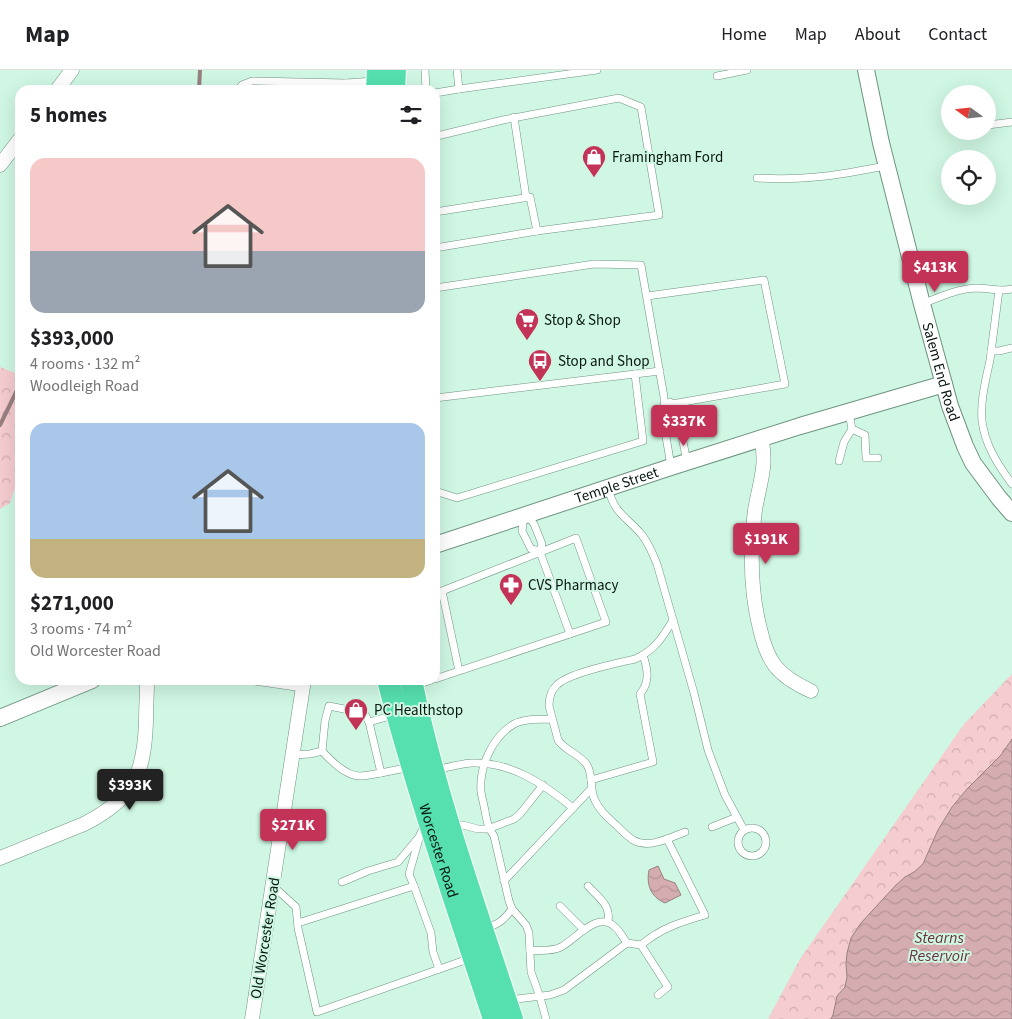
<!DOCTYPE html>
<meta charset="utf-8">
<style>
:root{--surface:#fff;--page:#f6f6f6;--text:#202124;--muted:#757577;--line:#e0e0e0;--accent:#c33357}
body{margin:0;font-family:"Source Sans 3",sans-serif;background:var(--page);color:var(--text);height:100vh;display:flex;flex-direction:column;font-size:19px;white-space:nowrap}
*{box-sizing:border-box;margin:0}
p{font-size:16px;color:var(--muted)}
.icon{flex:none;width:28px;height:28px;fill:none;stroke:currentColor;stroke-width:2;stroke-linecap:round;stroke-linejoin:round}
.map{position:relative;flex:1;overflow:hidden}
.details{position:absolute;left:15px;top:15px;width:425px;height:600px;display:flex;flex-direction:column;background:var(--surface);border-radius:15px;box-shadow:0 5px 20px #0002}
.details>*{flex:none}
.needle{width:32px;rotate:285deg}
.tools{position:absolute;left:941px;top:15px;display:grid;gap:10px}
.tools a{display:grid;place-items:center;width:55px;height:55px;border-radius:50%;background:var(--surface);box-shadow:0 5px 20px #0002;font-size:25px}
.price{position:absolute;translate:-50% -42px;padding:0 11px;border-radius:5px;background:var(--accent);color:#fff;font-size:16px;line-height:32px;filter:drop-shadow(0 1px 2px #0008)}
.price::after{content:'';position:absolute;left:50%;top:30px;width:15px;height:11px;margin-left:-8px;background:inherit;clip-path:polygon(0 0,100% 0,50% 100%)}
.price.selected{background:#222;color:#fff}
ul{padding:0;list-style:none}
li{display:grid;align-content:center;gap:10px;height:265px;padding:0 15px}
li span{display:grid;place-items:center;height:155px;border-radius:15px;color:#555}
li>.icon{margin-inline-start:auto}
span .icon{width:90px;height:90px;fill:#fffc;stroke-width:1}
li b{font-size:21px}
h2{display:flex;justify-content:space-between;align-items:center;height:60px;padding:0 15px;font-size:21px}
header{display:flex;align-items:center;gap:30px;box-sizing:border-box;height:70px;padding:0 25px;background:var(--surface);border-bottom:1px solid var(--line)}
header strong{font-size:24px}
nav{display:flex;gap:28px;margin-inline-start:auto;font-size:18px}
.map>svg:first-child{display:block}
.park{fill:url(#park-crowns)}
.water{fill:url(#water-waves);stroke:#988081}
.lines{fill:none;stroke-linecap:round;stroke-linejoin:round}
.stream{stroke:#988081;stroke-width:4}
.service-casing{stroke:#6f9482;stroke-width:8}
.minor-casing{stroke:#6f9482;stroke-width:15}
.tertiary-casing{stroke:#6f9482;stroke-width:18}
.trunk-casing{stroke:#fff;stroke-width:24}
.service{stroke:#fff;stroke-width:7}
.minor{stroke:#fff;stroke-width:14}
.tertiary{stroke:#fff;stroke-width:16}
.trunk{stroke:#56e0af;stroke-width:22}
.labels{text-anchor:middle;stroke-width:4;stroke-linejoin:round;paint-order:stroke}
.poi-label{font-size:15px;fill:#081710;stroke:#cff7e3;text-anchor:start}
.street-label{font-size:15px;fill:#081710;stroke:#cff7e3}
.water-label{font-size:16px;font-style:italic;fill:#69333c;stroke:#cff7e3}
</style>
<header>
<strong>Map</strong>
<nav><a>Home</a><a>Map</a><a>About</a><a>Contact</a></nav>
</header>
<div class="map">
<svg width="1012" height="949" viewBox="0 0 1012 949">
<defs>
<pattern id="park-crowns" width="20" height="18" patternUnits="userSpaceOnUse" patternTransform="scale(1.25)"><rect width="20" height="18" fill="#f5ccd0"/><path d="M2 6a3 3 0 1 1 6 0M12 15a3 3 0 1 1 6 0" fill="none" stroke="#d1aeb2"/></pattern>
<pattern id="water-waves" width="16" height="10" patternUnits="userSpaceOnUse" patternTransform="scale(1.25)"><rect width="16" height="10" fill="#d5adb1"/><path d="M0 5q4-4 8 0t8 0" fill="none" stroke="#b59497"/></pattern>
</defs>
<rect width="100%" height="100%" fill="#cff7e3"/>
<!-- park -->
<g class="park">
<polygon points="0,297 20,305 20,403 10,433 0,439"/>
<polygon points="1012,604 1012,669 1001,685 967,719 952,737 938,760 923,794 914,802 905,807 895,816 861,853 851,868 847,883 846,894 847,907 845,917 837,926 833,945 831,949 768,949 800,889 964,654"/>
</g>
<!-- water -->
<g class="water">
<polygon points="1012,669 1012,949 831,949 833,945 837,926 845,917 847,907 846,894 847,883 851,868 861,853 895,816 905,807 914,802 923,794 938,760 952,737 967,719 1001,685"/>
<path d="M 658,796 L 664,809 L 675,813 L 681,825 L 665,833 C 651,827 646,815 649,800 Z"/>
</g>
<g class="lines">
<!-- stream -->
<g class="stream">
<polyline points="199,20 200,0"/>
<polyline points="0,355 20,314"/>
</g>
<!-- service casing -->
<g class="service-casing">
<g id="service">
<polyline points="425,0 426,20"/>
<polyline points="717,6 747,0"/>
<polyline points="459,19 597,0"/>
<polyline points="238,20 242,15 252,11 346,13"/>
<polyline points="345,20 346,13 374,11"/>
<polyline points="435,23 459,19 457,0"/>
<polyline points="514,47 526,127"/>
<polyline points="988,55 1012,52"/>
<polyline points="435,68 437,66 503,50 619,28 641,37 659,145 537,161 435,178"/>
<path d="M 757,108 C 776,109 796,109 816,107 C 840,105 863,100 886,96"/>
<polyline points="435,142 530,127 537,161"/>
<polyline points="435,218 594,194 641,195 664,327 665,361 671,396"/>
<path d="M 999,220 C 996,243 993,267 990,290 C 986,309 980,331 982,351 C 985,375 998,395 1012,414"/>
<polyline points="647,226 764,210 785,314 672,334"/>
<path d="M 922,234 C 940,227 957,219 976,218 C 988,218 1000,222 1012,219"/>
<polyline points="991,281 999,281 1012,278"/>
<polyline points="435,328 660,301"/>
<polyline points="670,332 677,341 687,392"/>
<polyline points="849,343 852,359 865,365 866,388 878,388"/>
<polyline points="839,391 844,372 852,359"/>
<path d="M 608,417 C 614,444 626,446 642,465 C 649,474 653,484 657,494 L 694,623 L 708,680 L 725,725 L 744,760"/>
<polyline points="435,421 457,428 643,371 635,304"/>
<polyline points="540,481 531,479 522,461 524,445 531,450 534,454 542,474 540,482 570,564"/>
<path d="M 673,550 C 663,567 654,581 635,589 C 618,593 568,603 557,615 C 551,620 549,628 549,636 L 558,670 C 565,681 580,684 587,695 C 593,705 590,718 594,728 C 598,739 607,747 616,755 C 621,760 627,766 633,770 C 649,779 669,768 685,762"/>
<polyline points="435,609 606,552 576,468 442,521 459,601"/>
<polyline points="247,610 303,618"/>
<polyline points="415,616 431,610"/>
<polyline points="394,645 369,652 381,703 410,697"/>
<path d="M 322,681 C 331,691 346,706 360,706 C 366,706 374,704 381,703"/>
<polyline points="293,685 310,684 322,681 325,651 329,636 364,643 369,652"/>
<path d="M 436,700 C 448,697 460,694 471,693 C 510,691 544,714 573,738"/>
<path d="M 591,710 L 653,692 L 640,624 C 650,612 648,600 643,585"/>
<polyline points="712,757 737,747"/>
<polyline points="452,758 463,755 478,759 488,759 514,749 520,744 543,715"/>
<circle cx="752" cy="772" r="14"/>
<polyline points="504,811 591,719"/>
<polyline points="342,812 368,801 398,792 419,767 424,756"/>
<polyline points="273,816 296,837 298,858 317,942 471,888"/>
<polyline points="414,816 409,804 419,769"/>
<path d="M 588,816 C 599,828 611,835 608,852"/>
<polyline points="560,836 584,860"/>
<polyline points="298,853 414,816 431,863 433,882 439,899"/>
<path d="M 485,859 C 500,853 503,851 512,839"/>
<path d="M 641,875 C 661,858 681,852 705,845 L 667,769"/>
<path d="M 530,880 C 541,881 552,881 561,877 C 576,869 598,840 615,857 C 620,861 623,868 627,873"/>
<polyline points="508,930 550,925 564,920 627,873 641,875 668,917 658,925"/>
<path d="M 546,949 L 540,927 L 531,902 L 529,863 L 526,855 L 512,839 L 509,831 L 494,766 C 488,758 487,751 485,741 C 484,735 482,728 481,722 C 479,697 492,667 514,654 C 524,648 540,650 552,649"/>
</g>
</g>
<!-- minor casing -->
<g class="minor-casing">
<g id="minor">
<polyline points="57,20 72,0"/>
<polyline points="0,95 20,69"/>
<path d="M 761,369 C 768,393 759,416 755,440 C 750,480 750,520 760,559 C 763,572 767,586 776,597 C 785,608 798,615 811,621"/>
<path d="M 0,788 L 84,754 C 133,729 144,706 146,652 C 146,638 147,624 147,610"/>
<polyline points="252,949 304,610"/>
</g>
</g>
<!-- tertiary casing -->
<g class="tertiary-casing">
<g id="tertiary">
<path id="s1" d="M 866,0 L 881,73 L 922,234 L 950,336 L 965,376 L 973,393 L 999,428 L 1012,443"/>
<path id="s2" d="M 435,475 L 671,397 L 800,356 L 944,314"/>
<polyline points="0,648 92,610"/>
</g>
</g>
<!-- trunk casing -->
<g class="trunk-casing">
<g id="trunk">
<polyline points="377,20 378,0"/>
<polyline points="394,20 395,0"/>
<path id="s3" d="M 388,610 C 418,725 457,836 494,949"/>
<path d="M 411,610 C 435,725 475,837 512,949"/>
</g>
</g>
<!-- service -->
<use href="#service" class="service"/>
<!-- minor -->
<use href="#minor" class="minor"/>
<!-- tertiary -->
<use href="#tertiary" class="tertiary"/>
<!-- trunk -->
<use href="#trunk" class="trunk"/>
</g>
<!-- icons -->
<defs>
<g id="shop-pin" transform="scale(1.25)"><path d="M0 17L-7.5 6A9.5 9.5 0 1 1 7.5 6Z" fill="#c33357" stroke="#cff7e3"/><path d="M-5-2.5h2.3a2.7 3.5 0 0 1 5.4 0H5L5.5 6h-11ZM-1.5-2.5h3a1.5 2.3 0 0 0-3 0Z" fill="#fff"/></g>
<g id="supermarket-pin" transform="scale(1.25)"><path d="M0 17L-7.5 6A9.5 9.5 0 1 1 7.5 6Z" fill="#c33357" stroke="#cff7e3"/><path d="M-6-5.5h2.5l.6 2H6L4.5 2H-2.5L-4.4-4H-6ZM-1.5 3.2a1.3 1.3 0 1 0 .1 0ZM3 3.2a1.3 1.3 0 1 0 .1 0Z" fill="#fff"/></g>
<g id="bus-pin" transform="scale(1.25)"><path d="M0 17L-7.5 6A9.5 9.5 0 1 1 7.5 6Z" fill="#c33357" stroke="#cff7e3"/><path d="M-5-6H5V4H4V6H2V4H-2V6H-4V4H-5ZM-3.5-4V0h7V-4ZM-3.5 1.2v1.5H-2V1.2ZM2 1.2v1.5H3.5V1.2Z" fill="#fff"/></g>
<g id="pharmacy-pin" transform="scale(1.25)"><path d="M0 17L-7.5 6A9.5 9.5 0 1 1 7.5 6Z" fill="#c33357" stroke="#cff7e3"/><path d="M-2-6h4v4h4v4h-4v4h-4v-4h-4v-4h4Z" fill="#fff"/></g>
</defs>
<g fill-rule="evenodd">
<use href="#shop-pin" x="594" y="87"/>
<use href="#supermarket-pin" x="527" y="250"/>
<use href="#bus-pin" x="540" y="291"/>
<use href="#pharmacy-pin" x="511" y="515"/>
<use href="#shop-pin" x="356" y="640"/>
</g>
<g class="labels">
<!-- poi labels -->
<g class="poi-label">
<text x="612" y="92">Framingham Ford</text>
<text x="544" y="255">Stop &amp; Shop</text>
<text x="558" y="296">Stop and Shop</text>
<text x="528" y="520">CVS Pharmacy</text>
<text x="374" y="645">PC Healthstop</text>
</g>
<!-- street labels -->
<g class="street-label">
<text dy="5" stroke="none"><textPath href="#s1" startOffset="311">Salem End Road</textPath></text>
<text dy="5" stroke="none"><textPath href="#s2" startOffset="191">Temple Street</textPath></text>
<text dy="5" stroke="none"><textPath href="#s3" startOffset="178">Worcester Road</textPath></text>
<text transform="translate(265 868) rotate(-81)" y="5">Old Worcester Road</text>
</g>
<!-- water labels -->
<g class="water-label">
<text x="939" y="873">Stearns<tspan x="939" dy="18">Reservoir</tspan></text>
</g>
</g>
</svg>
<div class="tools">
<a><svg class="needle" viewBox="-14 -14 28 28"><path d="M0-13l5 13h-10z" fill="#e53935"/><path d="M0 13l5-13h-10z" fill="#757577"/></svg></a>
<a><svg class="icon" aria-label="locate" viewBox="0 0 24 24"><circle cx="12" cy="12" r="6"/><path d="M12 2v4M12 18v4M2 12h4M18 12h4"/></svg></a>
</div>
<b class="price" style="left:935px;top:223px">$413K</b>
<b class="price" style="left:684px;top:377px">$337K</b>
<b class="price" style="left:766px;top:495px">$191K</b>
<b class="price selected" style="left:130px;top:741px">$393K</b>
<b class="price" style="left:293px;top:781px">$271K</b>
<section class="details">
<h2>5 homes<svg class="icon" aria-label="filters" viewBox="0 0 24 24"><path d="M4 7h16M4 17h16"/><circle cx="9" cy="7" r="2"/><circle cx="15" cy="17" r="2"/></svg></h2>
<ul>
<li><span style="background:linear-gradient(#f6c9c9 60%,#9aa5b1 0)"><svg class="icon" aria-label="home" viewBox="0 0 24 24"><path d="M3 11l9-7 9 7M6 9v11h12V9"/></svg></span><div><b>$393,000</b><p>4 rooms · 132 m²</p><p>Woodleigh Road</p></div></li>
<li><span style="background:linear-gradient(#a9c7e8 75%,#c2b280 0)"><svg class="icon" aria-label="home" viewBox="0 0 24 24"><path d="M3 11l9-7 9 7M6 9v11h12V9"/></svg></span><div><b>$271,000</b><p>3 rooms · 74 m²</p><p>Old Worcester Road</p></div></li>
</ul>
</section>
</div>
